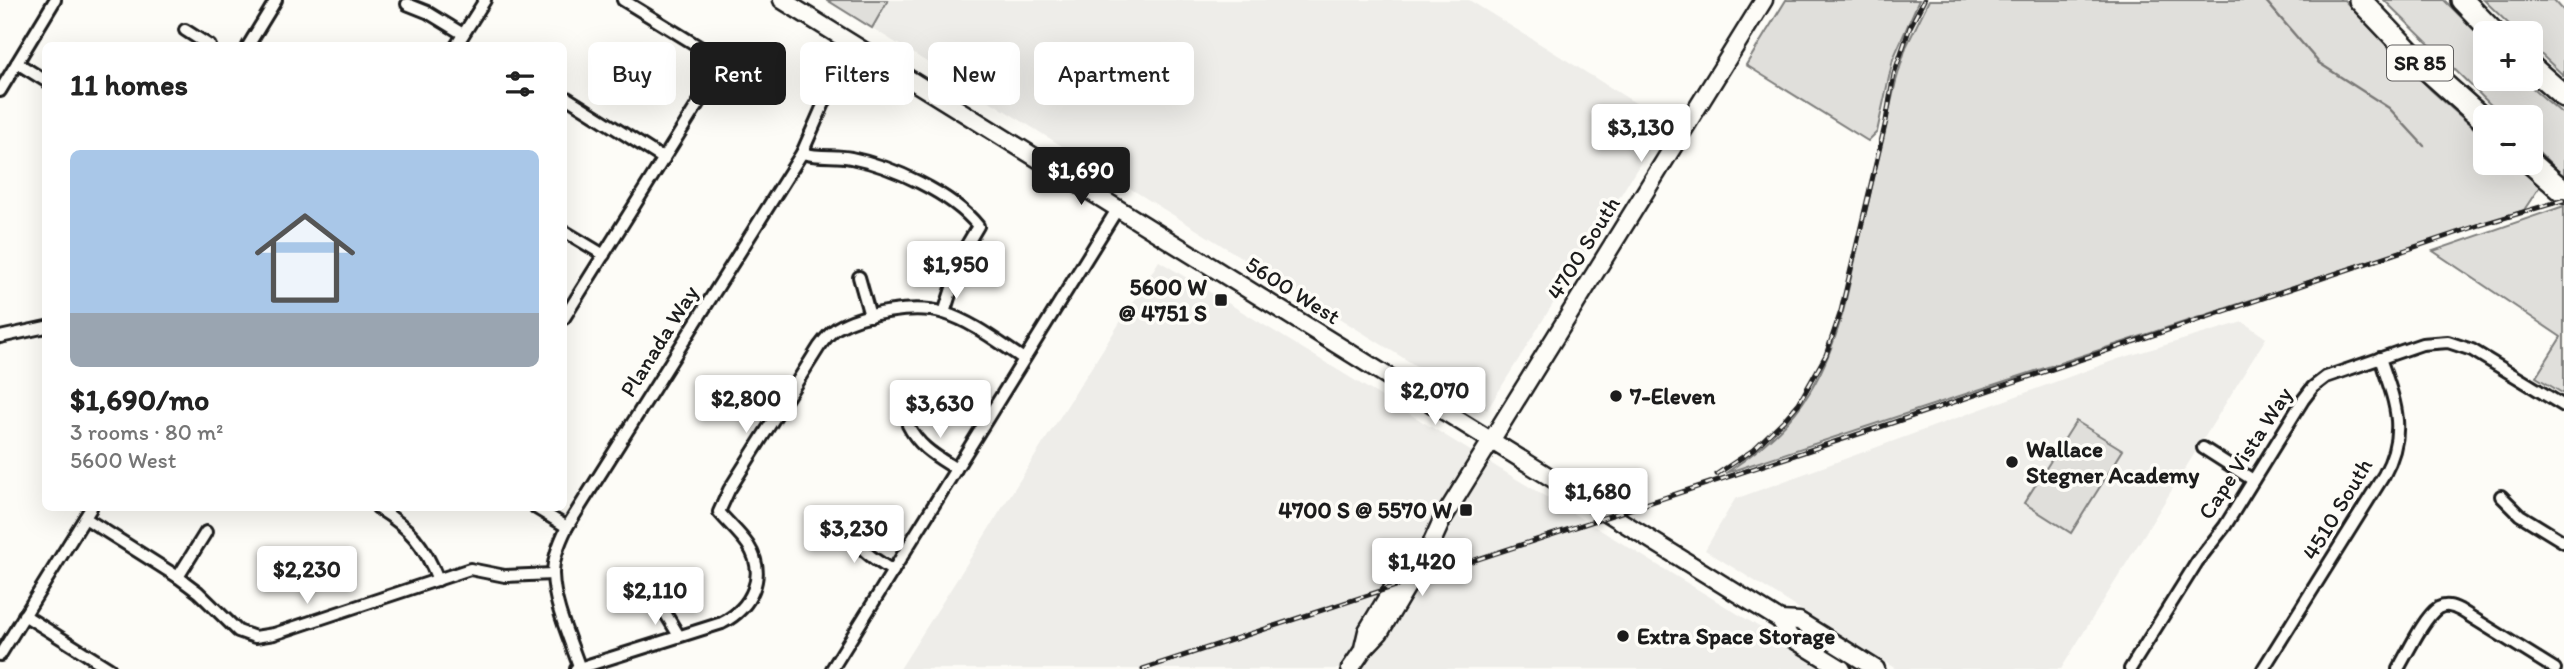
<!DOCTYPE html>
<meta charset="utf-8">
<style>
:root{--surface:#fff;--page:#f2f2f2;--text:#222;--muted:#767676;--line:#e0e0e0;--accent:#1c1c1c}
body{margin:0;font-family:Itim,sans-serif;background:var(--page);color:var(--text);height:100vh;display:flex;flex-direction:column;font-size:26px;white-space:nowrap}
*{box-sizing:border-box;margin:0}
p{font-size:23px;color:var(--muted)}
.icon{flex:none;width:38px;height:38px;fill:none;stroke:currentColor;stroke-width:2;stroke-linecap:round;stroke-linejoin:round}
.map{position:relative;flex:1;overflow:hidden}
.panel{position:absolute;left:42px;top:42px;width:525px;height:469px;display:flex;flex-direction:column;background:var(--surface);border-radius:10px;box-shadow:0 7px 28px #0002}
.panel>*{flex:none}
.top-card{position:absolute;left:588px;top:42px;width:665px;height:63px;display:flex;gap:14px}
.buttons{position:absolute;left:2473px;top:21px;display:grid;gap:14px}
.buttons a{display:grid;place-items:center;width:70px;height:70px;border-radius:10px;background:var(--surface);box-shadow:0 7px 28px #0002;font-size:35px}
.price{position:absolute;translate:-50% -60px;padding:0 16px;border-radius:7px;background:#fff;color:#222;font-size:23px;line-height:46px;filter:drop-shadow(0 2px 4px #0008)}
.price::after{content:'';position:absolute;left:50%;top:42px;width:21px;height:16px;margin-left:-10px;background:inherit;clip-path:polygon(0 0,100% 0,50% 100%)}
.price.active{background:var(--accent);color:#fff}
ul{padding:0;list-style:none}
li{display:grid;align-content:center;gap:14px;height:371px;padding:0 28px}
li+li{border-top:2px solid var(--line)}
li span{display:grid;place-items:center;height:217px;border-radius:10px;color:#555}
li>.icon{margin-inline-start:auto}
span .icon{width:126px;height:126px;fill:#fffc;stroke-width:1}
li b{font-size:30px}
h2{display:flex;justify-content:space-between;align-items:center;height:84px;padding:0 28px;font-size:30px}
.pill{padding:0 24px;border-radius:10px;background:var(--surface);box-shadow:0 7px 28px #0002;font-size:24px;line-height:63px}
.pill.active{background:var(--accent);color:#fff}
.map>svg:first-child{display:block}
.built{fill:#eeede9}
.green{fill:#e0dfdb;stroke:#7e7e7c;stroke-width:2}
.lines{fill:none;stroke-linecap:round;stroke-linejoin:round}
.stream{stroke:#797876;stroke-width:2.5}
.street-casing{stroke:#1c1c1c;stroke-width:16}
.secondary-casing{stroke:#1c1c1c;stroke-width:21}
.highway-casing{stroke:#1c1c1c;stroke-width:26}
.street{stroke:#fdfcf7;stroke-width:10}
.secondary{stroke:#fdfcf7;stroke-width:16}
.highway{stroke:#fdfcf7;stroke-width:21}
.rail-casing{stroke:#1c1c1c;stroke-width:5}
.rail{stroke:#fdfcf7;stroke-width:2.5;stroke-dasharray:8;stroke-linecap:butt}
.poi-dot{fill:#1c1c1c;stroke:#fdfcf7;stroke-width:2.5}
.labels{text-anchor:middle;stroke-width:7;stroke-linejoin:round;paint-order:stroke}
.shield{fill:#fdfcf7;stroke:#605f5e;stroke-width:2}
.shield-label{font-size:21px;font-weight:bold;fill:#1c1c1c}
.street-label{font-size:23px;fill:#1c1c1c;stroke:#fdfcf7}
.poi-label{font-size:23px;font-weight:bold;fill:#1c1c1c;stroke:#fdfcf7;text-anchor:start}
</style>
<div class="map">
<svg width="2564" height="669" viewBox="0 0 2564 669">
<rect width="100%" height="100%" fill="#fdfcf7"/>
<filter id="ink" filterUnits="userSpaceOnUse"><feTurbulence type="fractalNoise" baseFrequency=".0143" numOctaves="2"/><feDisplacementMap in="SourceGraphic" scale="14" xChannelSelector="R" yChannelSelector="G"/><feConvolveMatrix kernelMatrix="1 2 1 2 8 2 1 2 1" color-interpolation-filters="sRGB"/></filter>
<g filter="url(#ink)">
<!-- built -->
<g class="built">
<polygon points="888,0 1469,0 1666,122 1487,410 872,28"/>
<polygon points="1159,261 1756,625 1826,669 900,669"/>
<polygon points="2243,322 2266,338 2061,669 1896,669 1705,550 1735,499 2118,359"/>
</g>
<!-- green -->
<g class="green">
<polygon points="827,0 888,0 872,28"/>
<polygon points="1786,0 1919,0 1893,59 1877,132 1868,141 1746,65"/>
<path d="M 1929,0 L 2344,0 L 2431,90 L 2485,138 L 2485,163 L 2513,163 L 2540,186 L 2524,210 L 1726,473 C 1794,428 1823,386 1844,308 L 1896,81 L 1906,47 Z"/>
<polygon points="2384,0 2444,0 2485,41 2485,79 2522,79 2564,115 2564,177 2531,144 2530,117 2503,117"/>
<polygon points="2484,0 2554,0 2564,11 2564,76 2531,45 2530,33 2518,33"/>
<polygon points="2564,206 2564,394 2536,377 2561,337 2433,251"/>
<polygon points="2076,421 2123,450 2071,533 2024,503"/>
</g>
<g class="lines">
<!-- stream -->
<polyline class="stream" points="2265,0 2319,63 2389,108 2424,146"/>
<!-- street casing -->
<g class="street-casing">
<g id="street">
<polyline points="407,4 427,12 463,34"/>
<polyline points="185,30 210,46"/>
<polyline points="248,46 276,0"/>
<polyline points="456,46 485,0"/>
<polyline points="17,63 46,81"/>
<polyline points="0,91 55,0"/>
<polyline points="564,96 664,159"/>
<path d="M 802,153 C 820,158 834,155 851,158 C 891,166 952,193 978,226 L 965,248 L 944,313"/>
<polyline points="564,231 604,255"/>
<polyline points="859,277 870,316"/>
<polyline points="564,318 724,62 623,0"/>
<polyline points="0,337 46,327"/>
<path d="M 908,425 C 919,447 936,456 956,469"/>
<polyline points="2203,448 2253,480"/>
<polyline points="2501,496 2520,515 2564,542"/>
<path d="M 378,508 C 410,528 424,544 438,580"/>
<polyline points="536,508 567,527"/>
<polyline points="85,518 178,577 198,592 238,631 255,637 274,634 470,569 505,576 553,574"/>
<path d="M 851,530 C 859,551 874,559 893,571"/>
<polyline points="178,577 206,532"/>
<polyline points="658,601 679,636"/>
<polyline points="24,615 110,669"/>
<polyline points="0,655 91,508"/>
<path d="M 576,669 L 722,623 C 751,608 768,576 748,545 C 740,533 728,523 719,512 L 729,490 L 819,347 C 824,340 829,333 837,328 C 863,313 916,304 944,313 C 973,322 999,343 1024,359"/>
<path d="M 580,669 C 570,639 554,606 553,574 C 553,558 560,541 567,527 L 802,153 L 828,94 L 857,46"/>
<polyline points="832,669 1118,208"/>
<polyline points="2130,669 2197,562 2225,526 2303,400 2313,387 2326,377 2422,344 2448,342 2472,350 2564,406"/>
<path d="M 2263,669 L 2384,475 C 2408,431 2395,402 2380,358"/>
<path d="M 2398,669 C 2407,654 2424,617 2438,608 C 2446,604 2452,606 2460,610 L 2555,669"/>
</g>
</g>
<!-- secondary casing -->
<g class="secondary-casing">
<g id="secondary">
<polyline points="782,0 1780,620 1790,637 1842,669"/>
<polyline points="1780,620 1799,621 1876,669"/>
<polyline points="1363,648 1367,631 1408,563"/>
<polyline points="1350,669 1363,650 1380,632 1428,551 1442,520 1764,0"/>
</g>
</g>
<!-- highway casing -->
<g class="highway-casing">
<g id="highway">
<polyline points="2360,0 2421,64 2485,121"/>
<polyline points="2462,0 2494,33"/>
<polyline points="2530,66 2564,96"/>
<polyline points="2530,162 2564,192"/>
</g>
</g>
<!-- street -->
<use href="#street" class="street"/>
<!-- secondary -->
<use href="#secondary" class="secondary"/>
<!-- highway -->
<use href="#highway" class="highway"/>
<!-- rail casing -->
<g class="rail-casing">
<g id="rail">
<polyline points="1717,474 1753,450 1784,420 1799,403 1826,355 1841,311 1886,121 1894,74 1910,27 1924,0"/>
<polyline points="1143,669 1877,428 2480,225 2564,200"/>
</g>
</g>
<!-- rail -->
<use href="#rail" class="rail"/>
</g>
</g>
<!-- markers -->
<g class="poi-dot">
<rect x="1214" y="293" width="14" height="14" rx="3.5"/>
<circle cx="1616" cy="396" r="7"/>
<circle cx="2012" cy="462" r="7"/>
<rect x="1459" y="503" width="14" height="14" rx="3.5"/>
<circle cx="1623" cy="636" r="7"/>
</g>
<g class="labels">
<!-- shield labels -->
<rect class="shield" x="2387" y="45.5" width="66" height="35" rx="5"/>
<g class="shield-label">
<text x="2420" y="70">SR 85</text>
</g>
<!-- street labels -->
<g class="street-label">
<text transform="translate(1583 248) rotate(-58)" y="8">4700 South</text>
<text transform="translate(1293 290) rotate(32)" y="8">5600 West</text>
<text transform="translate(659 341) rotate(-58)" y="8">Planada Way</text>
<text transform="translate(2245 453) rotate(-57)" y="8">Cape Vista Way</text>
<text transform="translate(2337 509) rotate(-59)" y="8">4510 South</text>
</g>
<!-- poi labels -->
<g class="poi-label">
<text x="1207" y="295" text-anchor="end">5600 W<tspan x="1207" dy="26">@ 4751 S</tspan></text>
<text x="1630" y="404">7-Eleven</text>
<text x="2026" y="457">Wallace<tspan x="2026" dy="26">Stegner Academy</tspan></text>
<text x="1452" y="518" text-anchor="end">4700 S @ 5570 W</text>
<text x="1637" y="644">Extra Space Storage</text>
</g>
</g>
</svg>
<div class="buttons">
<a>+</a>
<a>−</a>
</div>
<b class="price" style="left:1641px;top:164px">$3,130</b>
<b class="price active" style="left:1081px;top:207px">$1,690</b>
<b class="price" style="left:956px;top:301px">$1,950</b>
<b class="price" style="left:1435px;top:427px">$2,070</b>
<b class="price" style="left:746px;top:435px">$2,800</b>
<b class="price" style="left:940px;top:440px">$3,630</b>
<b class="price" style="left:1598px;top:528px">$1,680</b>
<b class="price" style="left:854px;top:565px">$3,230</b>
<b class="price" style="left:1422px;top:598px">$1,420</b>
<b class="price" style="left:307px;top:606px">$2,230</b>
<b class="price" style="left:655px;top:627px">$2,110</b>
<div class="top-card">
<a class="pill">Buy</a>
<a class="pill active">Rent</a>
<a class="pill">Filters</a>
<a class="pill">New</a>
<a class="pill">Apartment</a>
</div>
<section class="panel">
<h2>11 homes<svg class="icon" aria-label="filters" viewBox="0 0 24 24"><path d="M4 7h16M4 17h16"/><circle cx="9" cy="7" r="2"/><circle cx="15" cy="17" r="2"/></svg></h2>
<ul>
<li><span style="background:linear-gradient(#a9c7e8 75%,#9aa5b1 0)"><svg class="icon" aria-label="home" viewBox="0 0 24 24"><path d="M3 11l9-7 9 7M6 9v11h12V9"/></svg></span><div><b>$1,690/mo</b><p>3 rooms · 80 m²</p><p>5600 West</p></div></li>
</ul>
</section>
</div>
